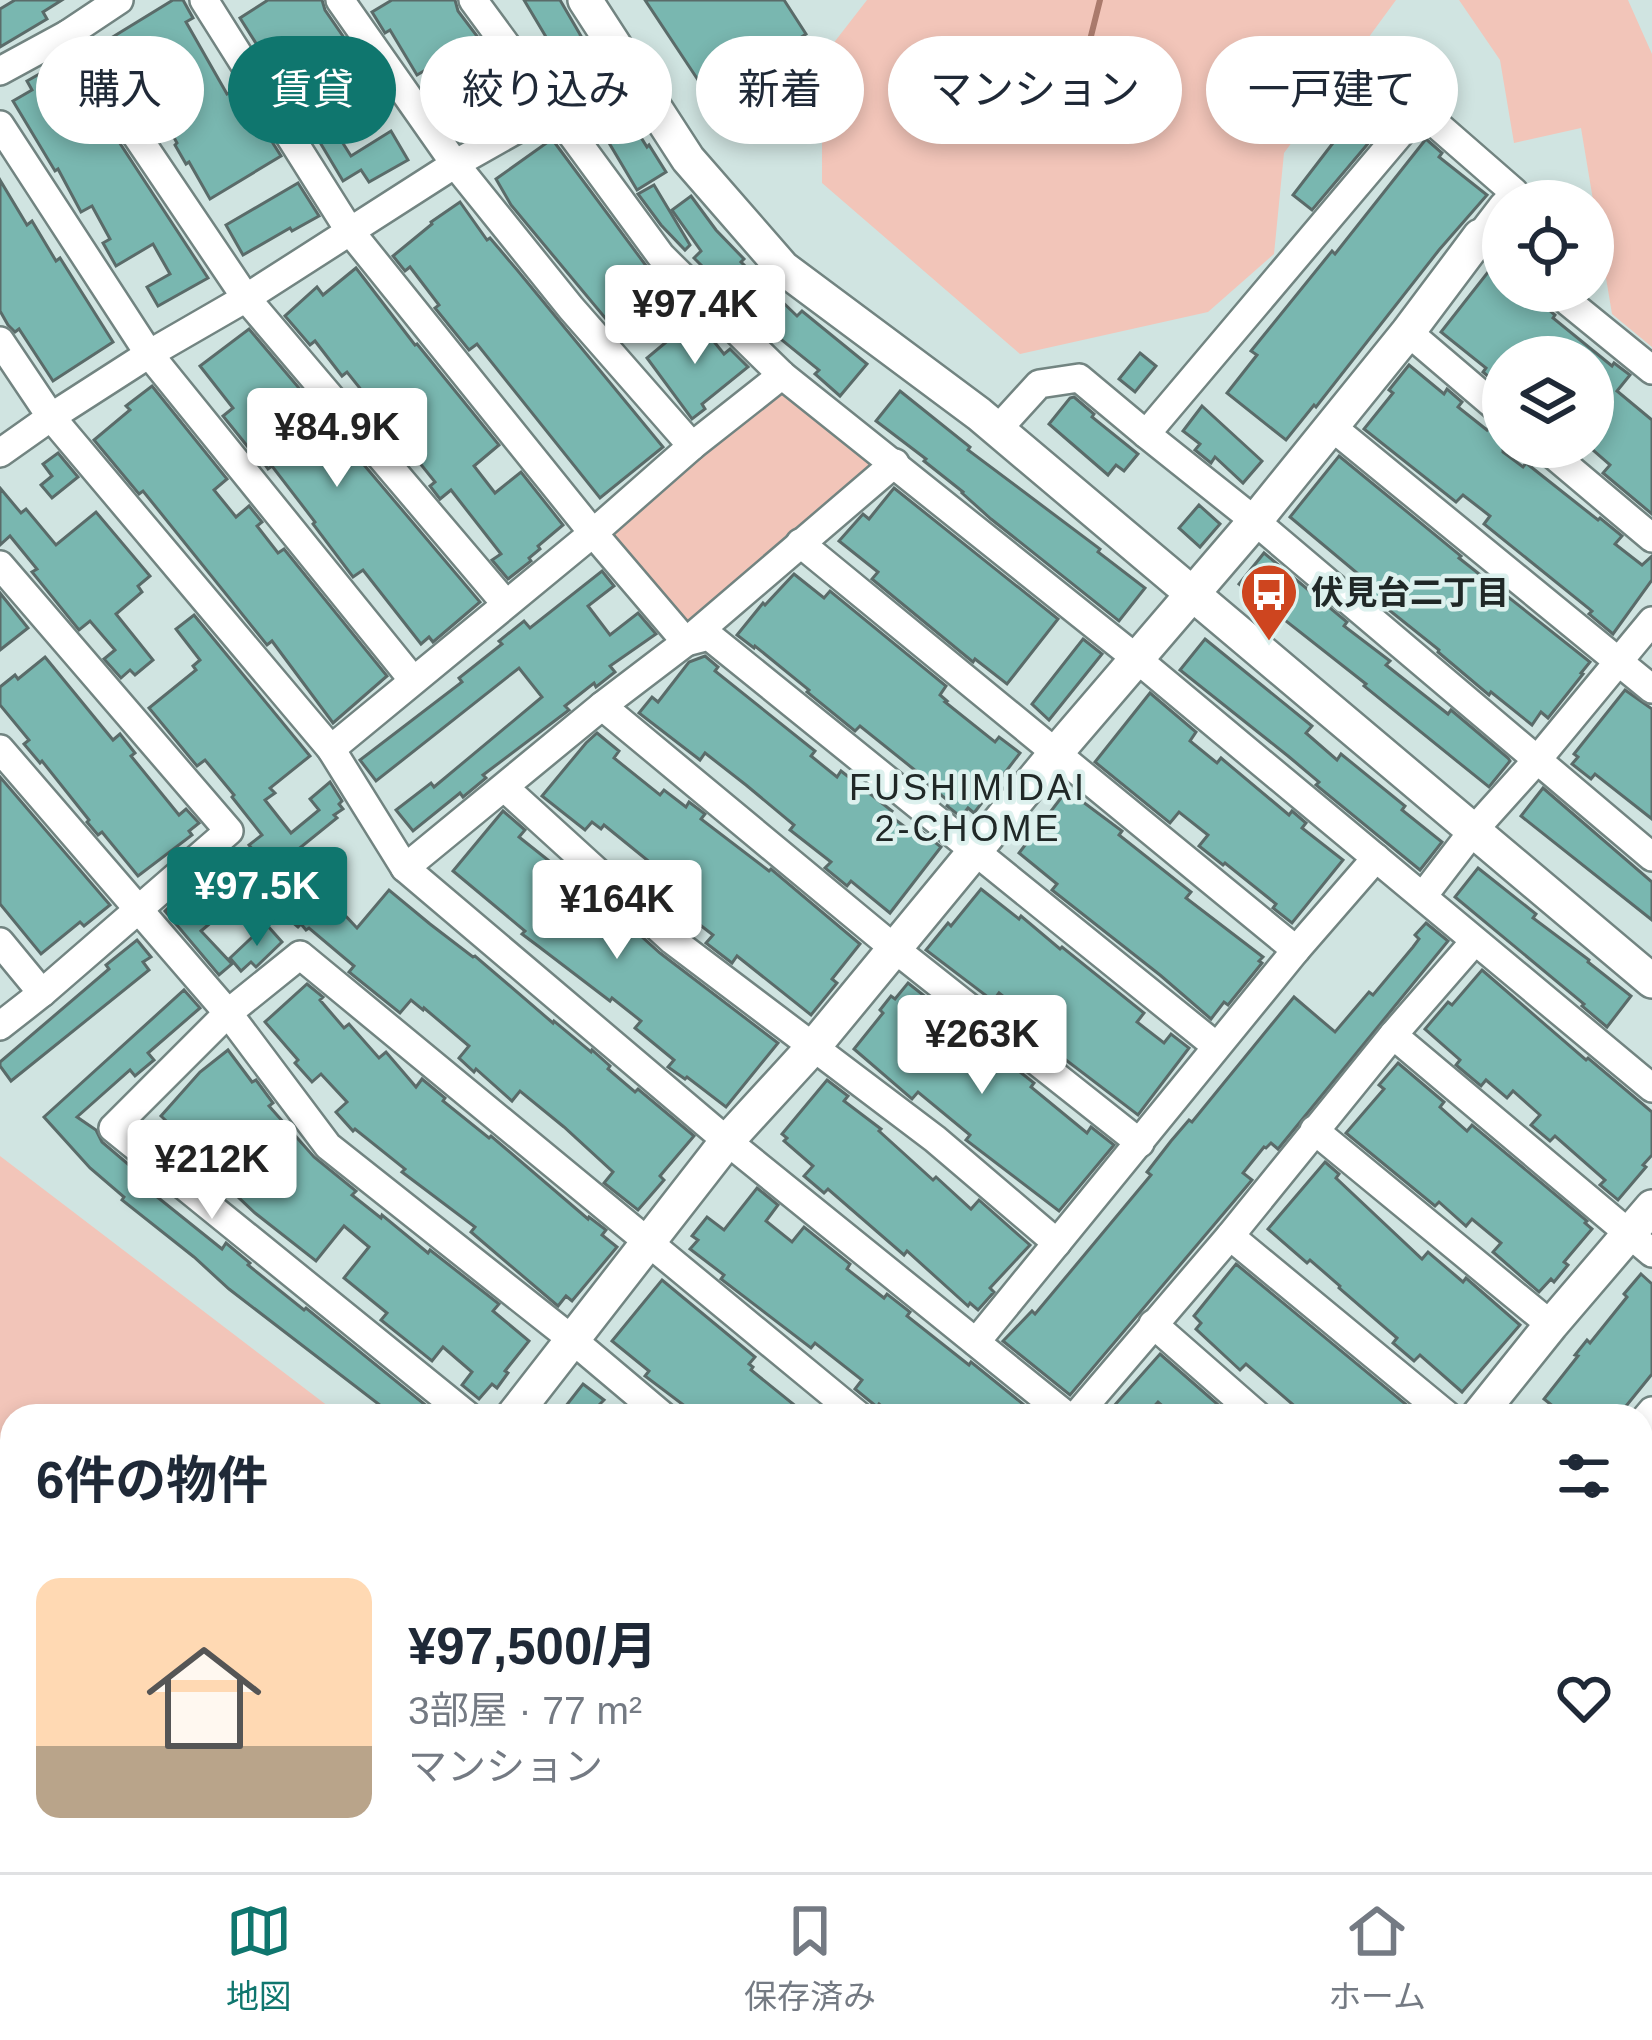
<!DOCTYPE html>
<html lang="ja">
<meta charset="utf-8">
<style>
:root{--surface:#fff;--page:#f2f2f3;--text:#1f2937;--muted:#747a83;--line:#e0e1e3;--accent:#0f766e}
body{margin:0;font-family:Helvetica,"Noto Sans JP",sans-serif;background:var(--page);color:var(--text);height:100vh;display:flex;flex-direction:column;font-size:45px;white-space:nowrap}
*{box-sizing:border-box;margin:0}
p{font-size:39px;color:var(--muted)}
.icon{flex:none;width:66px;height:66px;fill:none;stroke:currentColor;stroke-width:2;stroke-linecap:round;stroke-linejoin:round}
.map{position:relative;flex:1;overflow:hidden}
.details{position:absolute;left:0px;top:1404px;width:1653px;height:468px;display:flex;flex-direction:column;background:var(--surface);border-radius:36px 36px 0 0;box-shadow:0 6px 18px #0003}
.details>*{flex:none}
.hud{position:absolute;left:36px;top:36px;width:1581px;height:108px;display:flex;gap:24px}
.buttons{position:absolute;left:1482px;top:180px;display:grid;gap:24px}
.buttons a{display:grid;place-items:center;width:132px;height:132px;border-radius:50%;background:var(--surface);box-shadow:0 6px 18px #0003;font-size:60px}
.price{position:absolute;translate:-50% -102px;padding:0 27px;border-radius:12px;background:#fff;color:#222;font-size:39px;line-height:78px;filter:drop-shadow(0 3px 6px #0008)}
.price::after{content:'';position:absolute;left:50%;top:72px;width:36px;height:27px;margin-left:-18px;background:inherit;clip-path:polygon(0 0,100% 0,50% 100%)}
.price.current{background:var(--accent);color:#fff}
ul{padding:0;list-style:none}
li{display:flex;align-items:center;gap:36px;height:300px;padding:0 36px}
li span{display:grid;place-items:center;flex:none;width:336px;height:240px;border-radius:24px;color:#555}
li>.icon{margin-inline-start:auto}
span .icon{width:144px;height:144px;fill:#fffc;stroke-width:1}
li b{font-size:51px}
h2{display:flex;justify-content:space-between;align-items:center;height:144px;padding:0 36px;font-size:51px}
.chip{padding:0 42px;border-radius:54px;background:var(--surface);box-shadow:0 6px 18px #0003;font-size:42px;line-height:108px}
.chip.current{background:var(--accent);color:#fff}
.dock{display:flex;justify-content:space-around;align-items:center;height:168px;border-top:3px solid var(--line);background:var(--surface);font-size:33px;color:var(--muted)}
.dock a{display:grid;justify-items:center;gap:6px}
.dock .current{color:var(--accent)}
.map>svg:first-child{display:block}
.green{fill:#f2c5b9}
.lines{fill:none;stroke-linecap:round;stroke-linejoin:round}
.stream{stroke:#aa7a6c;stroke-width:6}
.building{fill:#79b7b0;stroke:#5a6b69;stroke-width:3}
.minor-casing{stroke:#728481;stroke-width:32}
.tertiary-casing{stroke:#728481;stroke-width:38}
.minor{stroke:#fff;stroke-width:27}
.tertiary{stroke:#fff;stroke-width:33}
.labels{text-anchor:middle;stroke-width:9;stroke-linejoin:round;paint-order:stroke}
.poi-label{font-size:33px;font-weight:bold;fill:#202827;stroke:#ddf1ee;text-anchor:start}
.neighbourhood-label{font-size:36px;letter-spacing:3px;fill:#202827;stroke:#ddf1ee}
</style>
<div class="map">
<svg width="1652" height="1872" viewBox="0 0 1652 1872">
<rect width="100%" height="100%" fill="#d0e4e1"/>
<!-- green -->
<g class="green">
<polygon points="867,0 1396,0 1284,153 1274,254 1208,312 1020,354 822,183 822,58"/>
<polygon points="1459,0 1628,0 1652,54 1652,347 1612,314 1581,128 1514,143 1500,60"/>
<polygon points="781,392 874,468 685,631 604,534"/>
<polygon points="0,1156 341,1416 12,1416 12,1853 0,1853"/>
</g>
<g class="lines">
<!-- stream -->
<polyline class="stream" points="1090,40 1100,0"/>
</g>
<!-- building -->
<g class="building">
<polygon points="15,0 62,0 43,12 47,19 0,47 0,9"/>
<polygon points="173,0 183,0 193,18 186,22 227,94 238,88 281,156 210,199 189,162 186,164 175,145 177,143 158,108 153,111 141,89 149,84 131,55 123,60 111,38"/>
<polygon points="268,0 322,0 325,10 385,97 334,129 351,156 391,131 408,160 369,182 361,170 343,181 309,124 317,119 297,88 288,94 240,18"/>
<polygon points="392,0 455,0 458,11 508,77 503,80 510,90 480,107 483,111 454,129 439,102 472,81 455,53 417,75 390,30 385,33 372,12"/>
<polygon points="524,0 560,0 581,36 555,52"/>
<polygon points="645,0 784,0 806,34 710,98"/>
<polygon points="64,60 83,89 58,104 75,136 104,119 208,278 158,306 147,287 170,274 153,244 116,266 103,243 110,239 92,206 81,212 58,169 55,171 13,101 32,90 27,81"/>
<polygon points="1374,83 1391,97 1381,110 1388,116 1371,140 1312,210 1293,195 1353,117 1349,114"/>
<polygon points="622,107 647,147 649,145 666,172 637,190 599,126 604,122 602,119"/>
<polygon points="552,139 647,267 660,281 658,283 670,299 621,337 511,205 496,179"/>
<polygon points="1426,139 1442,153 1439,157 1487,195 1439,250 1316,407 1314,405 1286,440 1227,393 1257,355 1251,351 1332,251 1335,254"/>
<polygon points="0,180 27,225 32,221 56,261 60,258 113,342 53,381 19,329 15,332 8,325 0,311"/>
<polygon points="298,183 319,216 292,231 290,228 243,255 226,225"/>
<polygon points="654,185 690,245 685,250 661,225 638,194"/>
<polygon points="691,196 716,230 744,259 741,262 797,316 802,311 867,364 840,396 815,374 819,370 756,319 709,269 706,270 694,258 701,251 672,210"/>
<polygon points="460,202 487,240 490,238 518,271 663,447 600,498 477,344 469,350 435,308 439,305 410,267 405,271 393,256 432,224 431,222"/>
<polygon points="1492,267 1503,271 1503,291 1527,291 1555,315 1553,318 1612,366 1614,363 1630,375 1617,391 1652,420 1652,514 1603,473 1610,465 1593,450 1593,357 1503,357 1503,389 1483,372 1486,368 1441,332"/>
<polygon points="356,268 415,345 417,344 499,445 474,466 495,493 521,472 563,525 538,546 540,549 529,558 531,561 508,579 492,560 501,554 451,490 440,499 430,486 435,482 347,372 342,376 315,341 310,345 285,316 317,287 323,295"/>
<polygon points="695,318 724,354 730,349 748,367 702,404 705,409 692,419 647,358"/>
<polygon points="249,329 480,602 433,642 429,637 421,644 363,570 353,577 313,524 315,522 272,466 268,469 258,455 256,457 223,416 233,408 200,366"/>
<polygon points="1140,353 1156,366 1135,392 1119,379"/>
<polygon points="1409,365 1444,394 1447,389 1462,402 1458,407 1487,430 1490,426 1503,432 1503,452 1523,467 1526,463 1598,520 1600,518 1622,536 1615,544 1642,565 1652,556 1652,580 1613,634 1589,614 1592,611 1484,524 1490,516 1463,495 1456,502 1364,429 1393,393 1389,390"/>
<polygon points="152,386 227,479 214,490 236,517 249,506 262,522 257,526 278,553 284,549 387,676 333,723 272,641 267,645 143,491 139,494 94,440 130,410 126,406"/>
<polygon points="900,391 970,447 968,450 1100,549 1098,552 1145,588 1119,621 991,519 962,493 963,492 924,461 926,459 876,421"/>
<polygon points="1074,397 1094,414 1092,417 1138,454 1124,471 1116,465 1108,475 1049,424 1070,398"/>
<polygon points="1202,406 1262,461 1243,483 1215,457 1211,463 1195,450 1200,444 1183,431"/>
<polygon points="58,453 78,477 52,498 41,485 52,476 43,464"/>
<polygon points="1339,456 1461,556 1459,558 1590,662 1581,673 1583,674 1548,718 1541,712 1532,725 1491,692 1489,695 1438,652 1439,650 1364,590 1369,583 1290,517"/>
<polygon points="0,488 21,513 26,509 56,545 96,512 150,576 138,586 142,592 116,614 153,660 135,675 130,670 121,678 104,659 115,650 90,621 79,630 32,572 37,569 10,536 0,545"/>
<polygon points="894,488 1058,619 1007,684 975,659 973,662 872,579 878,572 839,541 863,514 869,519"/>
<polygon points="1199,505 1220,524 1200,547 1179,528"/>
<polygon points="1264,553 1347,622 1344,626 1390,661 1386,665 1448,714 1451,710 1508,758 1510,761 1489,787 1364,686 1366,684 1239,584"/>
<polygon points="602,571 614,586 588,606 610,635 638,613 656,634 610,666 615,672 596,687 594,683 565,706 569,710 483,775 486,778 463,797 460,793 413,831 396,810 431,783 434,787 542,697 519,668 376,781 360,760 462,682 459,678 502,644 499,641 524,621 530,628"/>
<polygon points="794,574 824,598 830,591 946,686 940,695 947,701 945,702 995,742 999,737 1020,753 974,813 968,808 961,817 947,806 950,802 914,774 916,771 860,726 855,731 807,692 809,690 755,646 754,648 737,635 763,603 765,605"/>
<polygon points="0,593 28,628 0,650"/>
<polygon points="194,615 310,756 270,788 275,793 265,800 291,833 319,810 310,799 330,782 342,801 339,804 343,809 334,815 337,818 270,872 249,845 262,835 232,797 234,795 205,760 197,766 149,708 196,670 193,666 200,660 176,629"/>
<polygon points="1083,639 1102,654 1049,720 1032,704"/>
<polygon points="1205,639 1312,726 1306,733 1337,760 1341,754 1405,806 1402,810 1442,842 1420,870 1316,785 1319,782 1288,756 1180,670"/>
<polygon points="705,656 718,667 715,671 815,751 811,756 837,777 841,771 892,811 889,815 917,836 921,831 941,847 890,913 851,881 847,886 825,868 831,862 790,830 794,825 746,785 705,753 700,760 639,713 652,697 658,702 689,662"/>
<polygon points="45,657 113,740 120,734 135,753 131,756 179,815 186,809 199,823 189,831 192,835 138,876 102,832 98,835 87,822 89,820 42,761 40,763 24,744 29,740 0,705 0,687 15,675 18,679"/>
<polygon points="1625,690 1652,709 1652,819 1595,774 1591,779 1572,764 1578,757 1574,754"/>
<polygon points="1150,693 1196,732 1190,741 1217,763 1221,758 1289,815 1292,811 1306,823 1302,828 1343,860 1292,923 1273,908 1276,904 1225,863 1223,865 1199,846 1208,835 1179,812 1170,823 1095,762"/>
<polygon points="597,733 619,751 614,758 660,795 664,790 686,807 689,802 705,814 701,819 769,871 771,869 860,944 832,979 837,983 811,1015 737,956 732,963 706,943 713,935 646,883 657,868 604,825 601,829 592,822 585,830 542,796 586,743"/>
<polygon points="0,777 110,905 84,926 80,922 41,954 0,904"/>
<polygon points="1543,788 1652,882 1652,920 1521,816"/>
<polygon points="1067,790 1122,831 1119,835 1191,892 1186,898 1263,957 1259,961 1262,963 1228,1005 1224,1002 1211,1019 1160,975 1052,890 1057,884 1019,853"/>
<polygon points="503,811 525,830 519,837 568,876 571,873 660,953 778,1043 726,1107 687,1077 685,1079 668,1067 674,1060 635,1028 641,1021 612,998 610,1001 538,946 522,934 525,931 453,871"/>
<polygon points="1478,868 1536,914 1533,918 1589,960 1588,962 1631,996 1607,1027 1582,1006 1584,1004 1455,897"/>
<polygon points="225,872 242,893 210,918 213,921 201,931 232,964 219,975 165,911 174,902 182,910"/>
<polygon points="310,878 357,928 389,890 430,924 473,957 475,956 553,1023 554,1021 591,1052 592,1050 610,1066 608,1069 635,1092 638,1089 694,1136 660,1176 664,1180 638,1210 604,1183 613,1172 564,1127 520,1091 512,1101 476,1069 474,1072 459,1058 469,1046 424,1008 423,1010 411,1000 400,1013 349,972 354,966 309,928 306,930 301,924 298,927 279,911 284,907 282,904"/>
<polygon points="981,889 1019,919 1021,916 1060,949 1062,947 1144,1013 1137,1022 1164,1043 1171,1034 1189,1048 1138,1115 1041,1041 1048,1033 999,993 993,1001 926,950 948,923 951,926"/>
<polygon points="1426,923 1448,941 1278,1149 1271,1143 1266,1148 1264,1147 1243,1173 1252,1180 1070,1395 1003,1341 1032,1311 1035,1314 1076,1265 1151,1175 1147,1172 1171,1141 1189,1120 1192,1122 1294,997 1335,1032 1369,992 1373,995 1413,947 1419,939 1415,935"/>
<polygon points="266,924 282,942 256,967 251,962 241,971 230,958"/>
<polygon points="137,940 151,957 143,962 149,970 11,1081 0,1066 0,1062 109,969 106,965"/>
<polygon points="1482,970 1586,1060 1588,1058 1652,1112 1652,1155 1643,1165 1646,1167 1618,1200 1600,1185 1605,1180 1555,1136 1550,1141 1531,1125 1540,1115 1513,1091 1507,1098 1486,1080 1481,1086 1456,1065 1460,1060 1425,1029 1448,1002 1452,1005"/>
<polygon points="908,983 1034,1083 1031,1087 1087,1133 1091,1127 1114,1145 1059,1211 966,1140 970,1135 918,1092 912,1099 854,1049 883,1013 880,1010 891,996 895,999"/>
<polygon points="307,984 323,997 320,1000 344,1028 349,1024 379,1058 386,1052 416,1087 422,1079 445,1098 443,1101 489,1138 491,1136 588,1219 589,1217 606,1230 602,1235 617,1247 572,1301 566,1296 558,1306 471,1232 475,1227 402,1172 405,1169 355,1129 353,1131 336,1112 347,1102 321,1074 312,1082 295,1063 298,1060 265,1022"/>
<polygon points="184,990 200,1008 148,1053 154,1060 135,1076 130,1070 77,1117 96,1130 102,1142 155,1187 151,1192 222,1249 226,1243 250,1263 248,1265 304,1310 306,1308 439,1416 394,1416 229,1289 194,1257 122,1200 124,1197 90,1168 44,1117"/>
<polygon points="228,1050 252,1082 256,1080 273,1103 269,1106 314,1157 356,1191 352,1195 381,1218 382,1215 428,1253 430,1250 499,1304 493,1311 529,1341 505,1371 508,1373 497,1388 492,1384 479,1399 462,1385 472,1372 443,1347 432,1361 381,1320 387,1313 344,1278 369,1247 344,1226 316,1261 255,1213 220,1180 179,1147 185,1139 161,1116 200,1072"/>
<polygon points="1398,1063 1444,1102 1440,1107 1467,1131 1472,1125 1587,1221 1585,1223 1592,1229 1564,1262 1568,1265 1554,1282 1551,1279 1539,1292 1493,1252 1501,1243 1472,1219 1466,1226 1439,1202 1435,1206 1346,1133 1384,1089 1379,1085"/>
<polygon points="827,1080 848,1096 844,1101 881,1129 879,1131 933,1180 936,1177 971,1209 979,1200 1030,1245 990,1288 994,1292 978,1310 970,1303 968,1306 907,1251 904,1255 828,1189 824,1193 804,1176 813,1166 784,1141 787,1138 782,1134"/>
<polygon points="1325,1162 1339,1174 1336,1178 1422,1259 1428,1252 1463,1282 1466,1278 1520,1325 1462,1392 1420,1355 1414,1361 1393,1343 1397,1338 1339,1288 1340,1286 1310,1260 1307,1263 1268,1229"/>
<polygon points="757,1188 778,1205 766,1221 792,1242 804,1227 850,1264 847,1269 884,1298 887,1294 910,1312 907,1316 969,1365 971,1362 1034,1413 1032,1416 893,1416 879,1404 877,1407 855,1389 862,1380 815,1343 811,1348 721,1279 724,1275 690,1249 698,1240 692,1236 707,1217 724,1230"/>
<polygon points="1236,1264 1420,1416 1325,1416 1315,1407 1306,1416 1246,1364 1240,1370 1196,1329 1201,1323 1194,1316"/>
<polygon points="1641,1274 1652,1284 1652,1374 1618,1416 1565,1416 1544,1399 1578,1356 1575,1355 1587,1340 1590,1343 1627,1297 1624,1294"/>
<polygon points="662,1280 755,1357 749,1364 753,1367 751,1370 808,1416 698,1416 645,1376 649,1371 612,1341"/>
<polygon points="1160,1354 1231,1416 1174,1416 1158,1402 1145,1416 1105,1416"/>
<polygon points="583,1384 604,1400 599,1405 613,1416 558,1416"/>
</g>
<g class="lines">
<!-- minor casing -->
<g class="minor-casing">
<g id="minor">
<polyline points="204,0 349,230 593,533 686,642 709,636 1216,1046"/>
<polyline points="340,0 455,164 571,308 692,446"/>
<polyline points="473,0 661,256 782,375 1137,659 1652,1088"/>
<polyline points="68,34 246,298 506,604"/>
<polyline points="0,71 68,34 119,0"/>
<polyline points="0,125 149,354 413,680"/>
<polyline points="1507,201 1514,192 1420,110 1146,434 1255,521 1652,857"/>
<polyline points="1503,206 1480,236 1503,253"/>
<polyline points="1555,291 1652,370"/>
<polyline points="1408,332 1503,413"/>
<polyline points="0,341 51,417 331,749 405,868 727,1141 1067,1416"/>
<polyline points="1332,427 1652,689"/>
<polyline points="997,430 1039,384 1079,378 1146,434"/>
<polyline points="1544,447 1652,538"/>
<polyline points="0,453 51,417 149,354 246,298 455,164 627,67"/>
<polyline points="800,543 1296,950"/>
<polyline points="0,565 229,831 42,993 0,1026"/>
<polyline points="602,706 895,949 1140,1143"/>
<polyline points="0,749 228,1013 328,1146 574,1341 663,1416"/>
<polyline points="331,749 593,533 692,446 782,375"/>
<polyline points="505,788 672,940 935,1139 1057,1243"/>
<polyline points="405,868 602,706 686,642 895,463"/>
<polyline points="1423,896 1473,831 1537,760 1652,621"/>
<polyline points="0,942 42,993"/>
<polyline points="1393,1035 1652,1253"/>
<polyline points="1314,1130 1551,1325"/>
<polyline points="1230,1236 1448,1416"/>
<polyline points="1153,1324 1258,1416"/>
<polyline points="976,1342 1296,950 1376,858"/>
<polyline points="468,1416 113,1128 228,1013 300,955 859,1416"/>
<polyline points="1076,1416 1230,1236 1393,1035 1474,942"/>
<polyline points="1641,1424 1652,1411"/>
<polyline points="1641,1564 1652,1574"/>
<polyline points="1641,1675 1652,1671"/>
<polyline points="754,1872 756,1860"/>
<polyline points="982,1872 1030,1860"/>
<polyline points="1542,1872 1615,1860"/>
<polyline points="1631,1872 1634,1860"/>
</g>
</g>
<!-- tertiary casing -->
<g class="tertiary-casing">
<g id="tertiary">
<polyline points="585,0 688,159 783,268 979,414 1652,981"/>
<polyline points="513,1416 727,1141 815,1045 1055,754 1255,521 1408,332 1480,236"/>
<polyline points="1478,1416 1551,1325 1652,1207"/>
<polyline points="1641,1765 1652,1761"/>
<polyline points="1190,1860 1191,1872"/>
<polyline points="373,1872 375,1860"/>
<polyline points="1307,1872 1344,1860"/>
</g>
</g>
<!-- minor -->
<use href="#minor" class="minor"/>
<!-- tertiary -->
<use href="#tertiary" class="tertiary"/>
</g>
<!-- icons -->
<defs>
<g id="bus-pin" transform="scale(3)"><path d="M0 17L-7.5 6A9.5 9.5 0 1 1 7.5 6Z" fill="#ce451f" stroke="#ddf1ee"/><path d="M-5-6H5V4H4V6H2V4H-2V6H-4V4H-5ZM-3.5-4V0h7V-4ZM-3.5 1.2v1.5H-2V1.2ZM2 1.2v1.5H3.5V1.2Z" fill="#fff"/></g>
</defs>
<g fill-rule="evenodd">
<use href="#bus-pin" x="1269" y="592"/>
</g>
<g class="labels">
<!-- poi labels -->
<g class="poi-label">
<text x="1311" y="604">伏見台二丁目</text>
</g>
<!-- neighbourhood labels -->
<g class="neighbourhood-label">
<text x="968" y="800">FUSHIMIDAI<tspan x="968" dy="41">2-CHOME</tspan></text>
</g>
</g>
</svg>
<div class="buttons">
<a><svg class="icon" aria-label="locate" viewBox="0 0 24 24"><circle cx="12" cy="12" r="6"/><path d="M12 2v4M12 18v4M2 12h4M18 12h4"/></svg></a>
<a><svg class="icon" aria-label="layers" viewBox="0 0 24 24"><path d="M12 4l9 5-9 5-9-5zM3 14l9 5 9-5"/></svg></a>
</div>
<b class="price" style="left:695px;top:367px">¥97.4K</b>
<b class="price" style="left:337px;top:490px">¥84.9K</b>
<b class="price current" style="left:257px;top:949px">¥97.5K</b>
<b class="price" style="left:617px;top:962px">¥164K</b>
<b class="price" style="left:982px;top:1097px">¥263K</b>
<b class="price" style="left:212px;top:1222px">¥212K</b>
<div class="hud">
<a class="chip">購入</a>
<a class="chip current">賃貸</a>
<a class="chip">絞り込み</a>
<a class="chip">新着</a>
<a class="chip">マンション</a>
<a class="chip">一戸建て</a>
</div>
<section class="details">
<h2>6件の物件<svg class="icon" aria-label="filters" viewBox="0 0 24 24"><path d="M4 7h16M4 17h16"/><circle cx="9" cy="7" r="2"/><circle cx="15" cy="17" r="2"/></svg></h2>
<ul>
<li><span style="background:linear-gradient(#ffd9b3 70%,#b9a48a 0)"><svg class="icon" aria-label="home" viewBox="0 0 24 24"><path d="M3 11l9-7 9 7M6 9v11h12V9"/></svg></span><div><b>¥97,500/月</b><p>3部屋 · 77 m²</p><p>マンション</p></div><svg class="icon" aria-label="heart" viewBox="0 0 24 24"><path d="M12 20l-8-8c-3-5 5-10 8-4 3-6 11-1 8 4z"/></svg></li>
</ul>
</section>
</div>
<nav class="dock">
<a class="current"><svg class="icon" aria-label="map" viewBox="0 0 24 24"><path d="M3 6l6-2 6 2 6-2v14l-6 2-6-2-6 2zM9 4v14M15 6v14"/></svg>地図</a>
<a><svg class="icon" aria-label="saved" viewBox="0 0 24 24"><path d="M7 4h10v16l-5-4-5 4z"/></svg>保存済み</a>
<a><svg class="icon" aria-label="home" viewBox="0 0 24 24"><path d="M3 11l9-7 9 7M6 9v11h12V9"/></svg>ホーム</a>
</nav>
